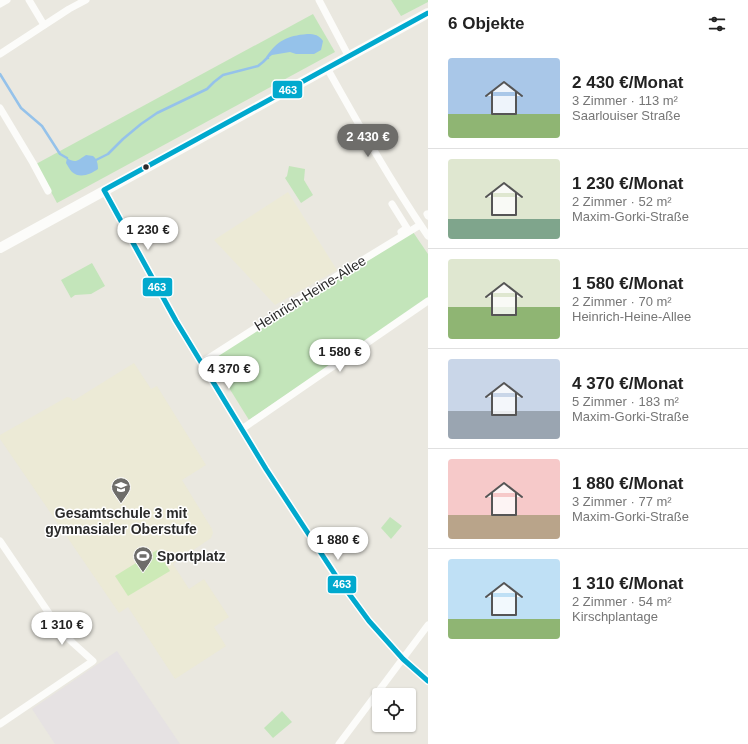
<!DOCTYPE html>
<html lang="de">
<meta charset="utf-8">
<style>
:root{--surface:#fff;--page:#f2f2f2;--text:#222;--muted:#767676;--line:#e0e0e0;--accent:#6e6d6a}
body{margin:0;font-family:Arial,sans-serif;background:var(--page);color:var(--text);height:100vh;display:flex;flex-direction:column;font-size:15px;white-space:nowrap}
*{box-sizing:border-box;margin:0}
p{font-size:13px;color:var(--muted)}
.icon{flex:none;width:22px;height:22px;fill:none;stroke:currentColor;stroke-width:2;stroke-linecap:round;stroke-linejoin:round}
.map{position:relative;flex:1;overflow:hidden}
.panel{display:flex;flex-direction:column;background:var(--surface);width:320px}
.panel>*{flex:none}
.fabs{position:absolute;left:372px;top:688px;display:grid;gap:8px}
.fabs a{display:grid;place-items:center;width:44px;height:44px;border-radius:4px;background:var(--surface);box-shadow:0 1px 3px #0004;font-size:20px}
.price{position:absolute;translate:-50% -34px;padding:0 9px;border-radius:14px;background:#fff;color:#222;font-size:13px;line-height:26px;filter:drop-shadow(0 1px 2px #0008)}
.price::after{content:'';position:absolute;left:50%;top:24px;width:12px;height:9px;margin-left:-6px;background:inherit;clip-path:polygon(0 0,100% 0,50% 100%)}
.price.selected{background:var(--accent);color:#fff}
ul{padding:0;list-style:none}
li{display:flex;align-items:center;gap:12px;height:100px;padding:0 20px}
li+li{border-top:1px solid var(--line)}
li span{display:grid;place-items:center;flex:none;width:112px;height:80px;border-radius:4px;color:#555}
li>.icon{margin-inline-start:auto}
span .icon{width:48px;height:48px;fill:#fffc;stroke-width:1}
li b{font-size:17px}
h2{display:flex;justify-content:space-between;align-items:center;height:48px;padding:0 20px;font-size:17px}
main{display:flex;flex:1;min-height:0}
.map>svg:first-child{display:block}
.industrial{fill:#e6e2e3}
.education{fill:#ecead6}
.green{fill:#c3e5ba}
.pitch{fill:#cdeab7}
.water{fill:#95c2ea}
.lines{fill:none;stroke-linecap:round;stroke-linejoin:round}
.stream{stroke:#95c2ea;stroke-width:2.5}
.street{stroke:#fcfcfa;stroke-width:7}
.secondary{stroke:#fcfcfa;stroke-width:10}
.bus-1-casing{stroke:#fff;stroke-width:8}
.bus-1{stroke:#00a9ce;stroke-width:5}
.bus-dot{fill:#2b2b2b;stroke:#fff;stroke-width:1.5}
.labels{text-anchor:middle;stroke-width:3;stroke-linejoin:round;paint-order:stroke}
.street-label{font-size:14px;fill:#2b2b2b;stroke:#fff}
.poi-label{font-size:14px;font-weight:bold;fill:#2b2b2b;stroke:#fff}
.line-badge{stroke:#fff;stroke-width:1.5}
.badge-label{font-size:11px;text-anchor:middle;font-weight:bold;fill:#fff}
</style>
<main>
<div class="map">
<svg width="428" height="744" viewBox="0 0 428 744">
<rect width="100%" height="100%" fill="#eae8e0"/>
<!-- industrial -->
<polygon class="industrial" points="117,651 180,744 55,744 32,709"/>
<!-- education -->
<g class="education">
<polygon points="288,192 337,270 275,305 214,240"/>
<polygon points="134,363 151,389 157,386 206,465 182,480 212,529 213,533 211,538 173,564 189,589 204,579 229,617 214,627 226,646 175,679 128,607 119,613 0,439 0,435 67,397 71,398 73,401"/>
</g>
<!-- green -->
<g class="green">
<polygon points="391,0 428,0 428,2 403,15 401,16"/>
<polygon points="313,14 335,52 57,203 36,164"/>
<polygon points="289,166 305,169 304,180 313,195 301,203 285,178 287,176"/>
<polygon points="413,232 428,254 428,299 249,420 211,359"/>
<polygon points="92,263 105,286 91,294 75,295 71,298 61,280"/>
<polygon points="390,517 402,526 391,539 381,528"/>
<polygon points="282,711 292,722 273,738 264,728"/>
</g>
<!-- pitch -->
<polygon class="pitch" points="157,550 170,571 128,596 115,576"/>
<!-- water -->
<g class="water">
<path d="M 307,34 C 315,34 319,35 323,41 L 321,50 L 314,54 L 296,54 L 290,52 L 272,55 L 268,58 L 266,57 C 278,40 287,36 307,34 Z"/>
<path d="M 86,155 L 93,156 C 97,159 98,164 98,169 C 91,174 80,179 72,172 C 70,170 68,166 66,163 L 67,158 C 76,164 78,160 86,155 Z"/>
</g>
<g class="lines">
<!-- stream -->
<g class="stream">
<polyline points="0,74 21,108 42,126 60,154 67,158"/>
<polyline points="96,160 108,154 123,139 141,124 157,113 207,89 214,82 223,75 258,66 263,62 267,58 268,58"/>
</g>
<!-- street -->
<g class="street">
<polyline points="29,0 44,25"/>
<polyline points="319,0 349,57"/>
<polyline points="0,4 7,0"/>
<polyline points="0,54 69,9 86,0"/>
<path d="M 327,68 C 359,125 391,182 428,236"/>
<polyline points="0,108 33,163 48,191"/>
<polyline points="104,190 176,321 266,469 298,518 336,576 369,621 403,659 428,681"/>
<polyline points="392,204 407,228 401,232"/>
<polyline points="427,214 428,216"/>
<polyline points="201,363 343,272 420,225"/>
<polyline points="242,429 428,301"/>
<polyline points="0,541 61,631 73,643 93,661 0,724"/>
<polyline points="339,744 428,625"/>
</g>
<!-- secondary -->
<polyline class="secondary" points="0,248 428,13"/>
<!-- bus-1 casing -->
<g class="bus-1-casing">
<polyline id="bus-1" points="428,13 104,190 176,321 266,469 336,576 369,621 403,659 428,681"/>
</g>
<!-- bus-1 -->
<use href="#bus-1" class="bus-1"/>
</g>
<!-- icons -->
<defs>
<g id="school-pin" transform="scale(1)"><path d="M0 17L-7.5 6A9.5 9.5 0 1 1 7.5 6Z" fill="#6e6d6a" stroke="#fff"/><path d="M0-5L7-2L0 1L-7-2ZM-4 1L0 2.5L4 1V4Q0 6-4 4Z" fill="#fff"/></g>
<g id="stadium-pin" transform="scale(1)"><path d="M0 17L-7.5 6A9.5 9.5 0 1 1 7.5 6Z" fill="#6e6d6a" stroke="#fff"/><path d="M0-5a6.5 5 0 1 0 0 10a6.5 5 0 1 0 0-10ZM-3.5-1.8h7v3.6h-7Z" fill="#fff"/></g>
</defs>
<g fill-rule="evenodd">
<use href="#school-pin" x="121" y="487"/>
<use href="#stadium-pin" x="143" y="556"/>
</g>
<!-- markers -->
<circle class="bus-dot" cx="146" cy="167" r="3.5"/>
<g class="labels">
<!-- street labels -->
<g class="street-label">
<text transform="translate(310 293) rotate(-32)" y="5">Heinrich-Heine-Allee</text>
</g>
<!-- poi labels -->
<g class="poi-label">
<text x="121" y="518">Gesamtschule 3 mit<tspan x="121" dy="16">gymnasialer Oberstufe</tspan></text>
<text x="157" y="561" text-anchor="start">Sportplatz</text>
</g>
</g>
<g class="line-badge">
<rect x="272" y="80" width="31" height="19" rx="4" fill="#00a9ce"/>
<rect x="142" y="277" width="31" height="20" rx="4" fill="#00a9ce"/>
<rect x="327" y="575" width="30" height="19" rx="4" fill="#00a9ce"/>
</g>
<g class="badge-label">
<text x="288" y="94">463</text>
<text x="157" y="291">463</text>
<text x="342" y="588">463</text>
</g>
</svg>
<div class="fabs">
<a><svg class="icon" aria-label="locate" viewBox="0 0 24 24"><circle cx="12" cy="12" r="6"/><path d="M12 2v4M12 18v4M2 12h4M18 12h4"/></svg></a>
</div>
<b class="price selected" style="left:368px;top:158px">2 430 €</b>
<b class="price" style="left:148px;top:251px">1 230 €</b>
<b class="price" style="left:340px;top:373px">1 580 €</b>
<b class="price" style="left:229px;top:390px">4 370 €</b>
<b class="price" style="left:338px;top:561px">1 880 €</b>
<b class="price" style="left:62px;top:646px">1 310 €</b>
</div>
<section class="panel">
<h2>6 Objekte<svg class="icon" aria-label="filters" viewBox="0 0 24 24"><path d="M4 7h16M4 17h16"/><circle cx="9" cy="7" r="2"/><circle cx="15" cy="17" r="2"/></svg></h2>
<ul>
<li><span style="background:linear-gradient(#a9c7e8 70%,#8fb573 0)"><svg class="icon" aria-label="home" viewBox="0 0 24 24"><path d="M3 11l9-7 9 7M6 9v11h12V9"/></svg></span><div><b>2 430 €/Monat</b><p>3 Zimmer · 113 m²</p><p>Saarlouiser Straße</p></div></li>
<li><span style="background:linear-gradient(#dfe7d0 75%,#7fa58c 0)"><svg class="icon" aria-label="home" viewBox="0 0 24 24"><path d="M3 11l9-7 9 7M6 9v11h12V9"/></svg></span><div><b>1 230 €/Monat</b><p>2 Zimmer · 52 m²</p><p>Maxim-Gorki-Straße</p></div></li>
<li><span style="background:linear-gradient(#dfe7d0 60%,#8fb573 0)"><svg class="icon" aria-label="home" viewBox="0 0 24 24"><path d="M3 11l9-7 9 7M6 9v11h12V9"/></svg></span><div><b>1 580 €/Monat</b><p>2 Zimmer · 70 m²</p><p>Heinrich-Heine-Allee</p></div></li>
<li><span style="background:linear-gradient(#c9d6e8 65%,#9aa5b1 0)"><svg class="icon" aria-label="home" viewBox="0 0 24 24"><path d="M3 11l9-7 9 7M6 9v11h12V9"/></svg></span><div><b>4 370 €/Monat</b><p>5 Zimmer · 183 m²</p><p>Maxim-Gorki-Straße</p></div></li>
<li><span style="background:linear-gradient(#f6c9c9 70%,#b9a48a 0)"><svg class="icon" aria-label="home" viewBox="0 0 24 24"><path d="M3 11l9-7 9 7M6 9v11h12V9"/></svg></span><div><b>1 880 €/Monat</b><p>3 Zimmer · 77 m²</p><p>Maxim-Gorki-Straße</p></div></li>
<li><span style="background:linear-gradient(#bfe0f5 75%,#8fb573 0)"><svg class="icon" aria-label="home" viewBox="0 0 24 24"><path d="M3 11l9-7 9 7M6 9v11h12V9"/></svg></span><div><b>1 310 €/Monat</b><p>2 Zimmer · 54 m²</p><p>Kirschplantage</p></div></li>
</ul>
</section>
</main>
